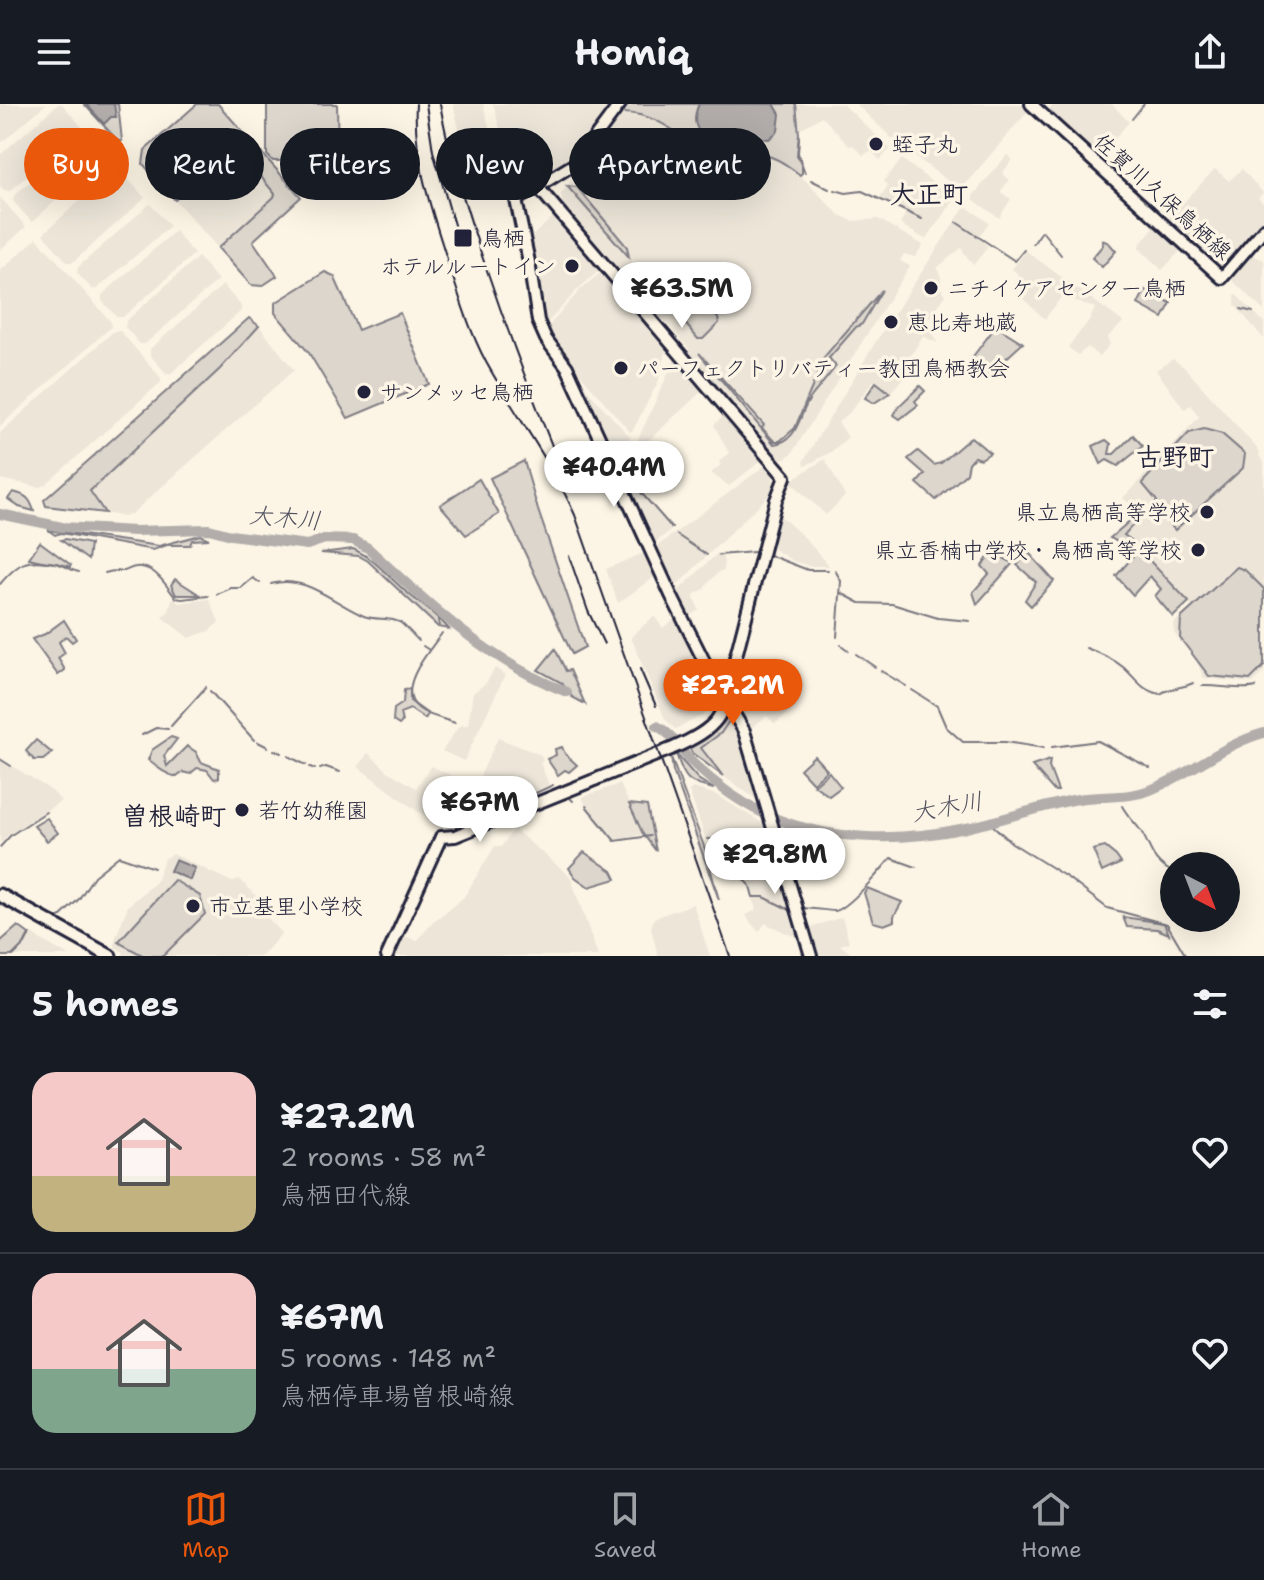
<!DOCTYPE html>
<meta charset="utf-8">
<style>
:root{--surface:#171b24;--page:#242831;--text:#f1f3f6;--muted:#9ea1a6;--line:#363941;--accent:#ea580c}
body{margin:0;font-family:"Shantell Sans","Klee One",sans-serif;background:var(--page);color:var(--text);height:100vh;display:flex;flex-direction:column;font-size:30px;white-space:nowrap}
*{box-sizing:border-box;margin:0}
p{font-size:26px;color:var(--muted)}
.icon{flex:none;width:44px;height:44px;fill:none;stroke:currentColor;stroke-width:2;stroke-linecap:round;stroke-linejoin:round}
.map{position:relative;height:852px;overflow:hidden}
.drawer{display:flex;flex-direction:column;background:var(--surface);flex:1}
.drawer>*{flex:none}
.top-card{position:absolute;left:24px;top:24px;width:800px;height:72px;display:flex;gap:16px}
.needle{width:52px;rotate:138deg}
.buttons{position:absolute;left:1160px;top:748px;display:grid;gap:16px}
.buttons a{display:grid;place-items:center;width:80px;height:80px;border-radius:50%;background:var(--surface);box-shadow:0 8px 32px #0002;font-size:40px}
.price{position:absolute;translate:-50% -68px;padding:0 18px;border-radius:28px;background:#fff;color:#222;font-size:26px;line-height:52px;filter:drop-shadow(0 2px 4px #0008)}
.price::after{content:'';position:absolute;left:50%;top:48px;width:24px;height:18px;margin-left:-12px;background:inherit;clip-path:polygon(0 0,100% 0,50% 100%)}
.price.active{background:var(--accent);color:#fff}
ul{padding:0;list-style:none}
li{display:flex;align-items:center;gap:24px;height:200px;padding:0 32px}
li+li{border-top:2px solid var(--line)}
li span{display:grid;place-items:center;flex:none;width:224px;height:160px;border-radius:24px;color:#555}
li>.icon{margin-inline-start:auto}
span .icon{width:96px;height:96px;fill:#fffc;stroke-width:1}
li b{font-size:34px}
h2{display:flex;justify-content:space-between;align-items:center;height:96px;padding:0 32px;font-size:34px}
.pill{padding:0 28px;border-radius:36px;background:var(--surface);box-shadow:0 8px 32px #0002;font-size:28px;line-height:72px}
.pill.active{background:var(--accent);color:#fff}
header{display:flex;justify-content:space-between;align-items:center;height:104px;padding:0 32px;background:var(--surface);font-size:36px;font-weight:700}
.dock{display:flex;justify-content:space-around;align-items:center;height:112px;border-top:2px solid var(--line);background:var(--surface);font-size:22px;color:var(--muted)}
.dock a{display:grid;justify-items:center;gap:4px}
.dock .active{color:var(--accent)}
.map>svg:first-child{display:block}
.built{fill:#ece5d8}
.green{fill:#dcd6cc;stroke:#7f7c84;stroke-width:2}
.water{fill:#b2adab;stroke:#78757e;stroke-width:2}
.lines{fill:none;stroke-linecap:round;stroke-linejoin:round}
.stream{stroke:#78757e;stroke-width:2}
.river{stroke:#b2adab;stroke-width:10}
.major-casing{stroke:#22223b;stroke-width:16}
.highway-casing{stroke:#22223b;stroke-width:17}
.major{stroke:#fcf5e5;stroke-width:10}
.highway{stroke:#fcf5e5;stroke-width:11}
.rail{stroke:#22223b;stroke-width:2}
.major-bridge-casing{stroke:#22223b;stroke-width:16;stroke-linecap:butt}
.major-bridge{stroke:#fcf5e5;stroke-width:10}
.poi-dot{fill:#22223b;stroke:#fcf5e5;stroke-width:3}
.labels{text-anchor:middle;stroke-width:7;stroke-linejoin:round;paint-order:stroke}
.poi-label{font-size:22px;fill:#22223b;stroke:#fcf5e5;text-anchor:start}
.street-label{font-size:22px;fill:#22223b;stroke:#fcf5e5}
.water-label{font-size:24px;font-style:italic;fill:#545362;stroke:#fcf5e5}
.quarter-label{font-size:26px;font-weight:bold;fill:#22223b;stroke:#fcf5e5}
</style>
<header><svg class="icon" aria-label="menu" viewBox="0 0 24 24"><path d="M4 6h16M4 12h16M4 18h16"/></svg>Homiq<svg class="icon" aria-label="share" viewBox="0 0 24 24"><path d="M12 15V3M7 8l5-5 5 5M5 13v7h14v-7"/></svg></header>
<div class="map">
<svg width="1264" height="852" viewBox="0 0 1264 852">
<rect width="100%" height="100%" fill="#fcf5e5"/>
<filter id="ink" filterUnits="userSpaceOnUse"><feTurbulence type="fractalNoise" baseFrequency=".0125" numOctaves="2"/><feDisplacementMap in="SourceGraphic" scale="16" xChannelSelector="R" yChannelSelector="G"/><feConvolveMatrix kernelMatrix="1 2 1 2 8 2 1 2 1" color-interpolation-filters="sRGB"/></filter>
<g filter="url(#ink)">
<!-- built -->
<g class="built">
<polygon points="0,0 46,0 0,40"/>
<polygon points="58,0 62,0 82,23 10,87 4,86 0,82 0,51"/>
<polygon points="453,0 483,0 496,48 466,54"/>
<polygon points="493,0 611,0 574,50 519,85 515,78"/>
<polygon points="796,0 843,0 890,45 880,56 871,47 863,51 853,41 849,42 822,12 799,26"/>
<polygon points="856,0 1026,0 1029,6 962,84 959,85 897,39"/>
<polygon points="1053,0 1112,0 1129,18 1097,55 1047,9"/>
<polygon points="623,9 635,10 661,17 679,29 674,35 703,67 705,67 723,52 756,48 769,50 781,56 800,71 839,111 853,117 878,115 923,141 915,153 904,150 900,157 910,162 792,349 785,355 775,353 688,250 689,245 666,219 661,217 563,101 561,90"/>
<polygon points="87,28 104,47 103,54 32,118 13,97 14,92"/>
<polygon points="236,41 243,54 275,90 274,94 218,144 175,96"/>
<polygon points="1007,51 1012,55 1002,70 1009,76 1000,88 1011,95 999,114 973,95 973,92"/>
<polygon points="902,55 954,95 927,134 923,134 900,120 906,108 880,93 888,82 884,77"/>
<polygon points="1215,65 1229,77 1242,65 1263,89 1258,94 1264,100 1264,121 1228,164 1221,165 1167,116"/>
<polygon points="114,66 121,67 145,94 73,158 67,158 43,130"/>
<polygon points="0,93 26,123 0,146"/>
<polygon points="150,100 170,122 97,185 92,185 77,169 78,163"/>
<polygon points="967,103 989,119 978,133 988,143 973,161 961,144 937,164 941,173 940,183 946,191 927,217 937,239 923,232 902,266 906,270 890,289 874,276 850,308 838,318 848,333 831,348 805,362 803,358 875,239 964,104"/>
<polygon points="553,113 557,113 601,165 579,184 545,221 543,220 530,134"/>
<polygon points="1157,119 1184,143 1162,166 1138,143"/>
<polygon points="175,127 194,150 123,213 117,213 102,197 102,191"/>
<polygon points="37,134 111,218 111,223 0,322 0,167"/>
<polygon points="1026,147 1123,218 1107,234 1110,240 1099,253 1088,243 1078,251 1068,243 1091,214 1095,204 1062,192 1045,215 1011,184 1019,171 1012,165"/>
<polygon points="1247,149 1264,156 1264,207 1229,173"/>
<polygon points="198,153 218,176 145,240 140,240 125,223 126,217"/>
<polygon points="603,167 664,240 666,246 659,276 633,326 630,328 551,236 545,226 581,185"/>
<polygon points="223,181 241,202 241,207 170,270 166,269 150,251 150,245"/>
<polygon points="1235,190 1264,218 1264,235 1235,201"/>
<polygon points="259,222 294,266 131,410 124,413 105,409 89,387 220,265"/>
<polygon points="114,227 120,227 161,274 161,278 45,381 40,383 0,375 0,329"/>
<polygon points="675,254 703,286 637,347 653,367 638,384 674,424 653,440 621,373"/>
<polygon points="1173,255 1186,265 1260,348 1259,352 1264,358 1264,568 1253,579 1204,574 1195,554 1174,529 1173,520 1192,502 1148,455 1129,444 1134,438 1124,431 1137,417 1133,414 1139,408 1123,394 1199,313 1191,301 1184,305 1156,266"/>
<polygon points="576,274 630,333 618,357 616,357"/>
<polygon points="724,311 762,356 729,382 711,369 721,361 719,358 729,349 714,321"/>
<polygon points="825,355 845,392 826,411 790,377"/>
<polygon points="766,361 772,368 774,380 768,392 674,484 655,444"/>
<polygon points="778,410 805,434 829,462 809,462 793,457 772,444"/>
<polygon points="646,448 657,471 618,499 606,465"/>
<polygon points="718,449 723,452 724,467 720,467 706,481 706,484 693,491 699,506 687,513 676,489"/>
<polygon points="172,495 180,499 209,495 219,518 209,527 189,534 162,513 169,507"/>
<polygon points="654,512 663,524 676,514 699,563 717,592 702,612 675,625 665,615 631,533"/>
<polygon points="495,564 505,571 464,657 442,647 459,622 468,621 473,589 486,579"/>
<polygon points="778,583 795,603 775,620 767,612 749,625 738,607"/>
<polygon points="731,614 745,638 763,700 723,672 700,644 713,637"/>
<polygon points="498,634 541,651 543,656 540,659 549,681 463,721 459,716"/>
<polygon points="368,649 389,668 416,684 431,662 456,674 439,711 431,714 417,707 358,663"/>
<polygon points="0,654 52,687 61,697 8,731 0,739"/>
<polygon points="620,680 643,730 621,736 615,736 586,701 582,693"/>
<polygon points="693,684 716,691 769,723 802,836 765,819 759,828 750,818 746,811 756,806 749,782 741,775 727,736 706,736 689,687"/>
<polygon points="514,725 570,772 598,852 395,852 404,832 417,837 433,818 464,793 495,742 501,743"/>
<polygon points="173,750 232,778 239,775 257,793 260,806 282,829 262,852 122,852 124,848 115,843 115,835 128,802 156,778 164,755"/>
<polygon points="693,800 710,852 658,852 651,824 654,814"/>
<polygon points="842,813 849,838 840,841 854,852 814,852 806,825"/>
<polygon points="31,830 69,852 14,852"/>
</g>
<!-- green -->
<g class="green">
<polygon points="84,0 118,0 122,37 118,37"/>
<path d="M 197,0 L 218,0 L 301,93 L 253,137 L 277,172 L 262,182 L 251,181 L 218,144 L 274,93 L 275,90 C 261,74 248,55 235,41 L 175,96 L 143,60 L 145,46 Z"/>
<polygon points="267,0 337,0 338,56 273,57 267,51"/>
<path d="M 627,0 L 796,0 L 799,30 L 797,52 L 802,61 L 802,69 L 800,71 C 779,54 765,47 738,50 C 730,51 721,53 713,50 C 680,36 663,10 623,9 Z"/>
<polygon points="567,82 577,83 627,143 629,153"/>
<polygon points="1102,136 1109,139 1116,147 1102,163 1092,154 1103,141"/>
<polygon points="325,168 334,172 358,226 400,209 429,280 348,314 309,249 275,209 275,199"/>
<path d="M 882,186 L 862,220 L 856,223 L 829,254 L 836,262 C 828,273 820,282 812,292 C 798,309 800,337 774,340 L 699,249 L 764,321 L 762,324 L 774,337 L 780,337 L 795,324 L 825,252 Z"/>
<polygon points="1145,186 1171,199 1163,214 1138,200"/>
<polygon points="694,196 698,196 718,214 719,219 703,235 698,235 684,218"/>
<polygon points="249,214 259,222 220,265 90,387 105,409 46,402 44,396"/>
<polygon points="996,222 1023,239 988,271 968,259"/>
<polygon points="876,278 890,289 874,299 865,294"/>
<polygon points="920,282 925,287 915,297 918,301 900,315 894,311 899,302"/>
<polygon points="1204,325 1222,330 1245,350 1243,364 1175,426 1153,403 1157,397 1142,379 1189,329"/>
<polygon points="1133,331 1143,342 1118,362 1107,356 1101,360 1093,342 1106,336 1111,340 1109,350 1114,350"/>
<polygon points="971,333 990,349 981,355 974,353 969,359 967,369 936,396 917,379 925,370 908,355 918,347 934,361 941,359"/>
<polygon points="524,357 538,406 585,543 572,550 490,374"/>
<polygon points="479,375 499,410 466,431 440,401"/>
<path d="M 13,388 C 26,391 30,394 34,407 L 19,403 L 8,395 Z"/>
<polygon points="1133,414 1137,416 1124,431 1134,438 1129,444 1110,434"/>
<polygon points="48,426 159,442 200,431 209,435 192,436 190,441 167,441 153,446 61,429 55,431"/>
<polygon points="65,435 90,440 88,456 61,436"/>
<path d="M 40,438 L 71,461 L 70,463 C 56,457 43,459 29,454 Z"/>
<path d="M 353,445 C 374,454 387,471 404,486 C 419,499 436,510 449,525 L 438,523 L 368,457 L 359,452 L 321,449 Z"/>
<polygon points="992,448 1013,459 977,500 973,488 989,470 982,462"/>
<polygon points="1137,448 1148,455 1189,498 1173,513 1155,492 1161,485 1150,472 1133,491 1116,472"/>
<polygon points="1029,449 1054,477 1031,502 1025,496 1036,478 1017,461"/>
<polygon points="1237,463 1245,466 1264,485 1264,562 1250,576 1209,572 1180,534 1181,514"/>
<polygon points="175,475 200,491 176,491 171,481"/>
<polygon points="64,516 76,535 72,538 66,532 59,538 65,549 58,554 65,566 58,571 32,535 45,530"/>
<polygon points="555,545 566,567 570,566 585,600 572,593 562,579 538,566"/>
<polygon points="410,585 410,597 428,610 425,615 410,605 400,609 402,618 399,621 393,617 394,605 403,599 404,586"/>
<polygon points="728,608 731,614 721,629 701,644 723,672 692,649 689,643 708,633"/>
<path d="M 171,633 L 177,635 L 164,652 L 167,662 L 187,642 L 196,648 L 201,658 L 219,665 L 219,674 L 214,675 L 207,666 L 197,664 L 190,670 L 183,668 L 177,673 C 165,670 158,664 148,656 L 152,646 Z"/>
<polygon points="36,636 52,649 43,656 34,656 26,647"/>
<polygon points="562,643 565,650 577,661 569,668 565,666 558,671 547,655 556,651 555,645"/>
<path d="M 676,650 L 698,675 L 714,685 C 686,678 686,677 676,650 Z"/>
<polygon points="814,652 827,666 813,679 800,665"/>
<polygon points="671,653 705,745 719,796 673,667"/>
<polygon points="1050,656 1049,663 1058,687 1054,687 1032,662"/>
<polygon points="829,668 841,683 829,692 814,681"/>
<polygon points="629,700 647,702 656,747 643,730"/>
<polygon points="47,714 58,729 47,737 34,722"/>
<polygon points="1105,743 1116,752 1121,759 1102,768 1093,746"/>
<polygon points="584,748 612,767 616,775 589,783 575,773 569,764"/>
<polygon points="174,776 200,792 205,810 163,852 144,852 118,838"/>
<polygon points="867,784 902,798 894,812 894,817 884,821 873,818 864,789"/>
<polygon points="1123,813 1164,819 1169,830 1157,825 1127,823"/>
<polygon points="18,822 29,830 24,840 12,852 0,852 0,838"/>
</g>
<!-- water -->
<g class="water">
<polygon points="86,0 114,0 116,13 111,13 104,20"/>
<path d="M 699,0 L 774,0 L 780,10 L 778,27 L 769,35 L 749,33 L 740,37 L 735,35 L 708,36 C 694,26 692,15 699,0 Z"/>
<polygon points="681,33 711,51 715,57 705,66 702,64 676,34"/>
<polygon points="175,756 195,764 190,776 170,767"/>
</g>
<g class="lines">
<!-- stream -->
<g class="stream">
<polyline points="1132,15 1144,0"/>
<polyline points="799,34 798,49 805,69"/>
<polyline points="811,76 829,85"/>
<polyline points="835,86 846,89 862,87 922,115"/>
<polyline points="956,118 1015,157 1024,146"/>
<polyline points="1033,140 1042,127 1061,151"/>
<polyline points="1241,205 1253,208"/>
<polyline points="630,379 637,384 672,424"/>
<polyline points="677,431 707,451"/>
<polyline points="719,451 754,448"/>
<polyline points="769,451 808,466 828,466"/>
<polyline points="835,466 841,477 837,533"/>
<path d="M 105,469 C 113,466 116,467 124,467 C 128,466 132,463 136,463 C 155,461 166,482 176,494 L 182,495 L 208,492"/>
<path d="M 0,480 C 19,458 26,454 55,459 C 64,460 71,467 79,468"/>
<path d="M 271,480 C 306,470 333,499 364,512 C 376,517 390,512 401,519 C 407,524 413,531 419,537"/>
<polyline points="841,489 860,499 892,500 938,514 970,517"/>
<polyline points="217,490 231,484 241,484 253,474 260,479"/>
<polyline points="436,504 439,521"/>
<path d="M 442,529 C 431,545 398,581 415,601 C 423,611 442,614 455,619"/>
<polyline points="841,541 849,547"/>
<polyline points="423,542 429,546"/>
<path d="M 1086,544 C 1100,549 1112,554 1123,563 C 1137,575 1140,586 1160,590 C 1172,582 1181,585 1193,579"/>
<polyline points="856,550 875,563"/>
<polyline points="881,567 906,582"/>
<path d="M 1202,582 C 1219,581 1244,587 1256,583"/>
<polyline points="912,586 937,602 946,623 963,638 1005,638 1044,644"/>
<polyline points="210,587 254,636"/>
<polyline points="171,622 206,583"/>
<polyline points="142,631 156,624 168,625"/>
<polyline points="258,638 268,643"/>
<polyline points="1052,643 1098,637 1150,664"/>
<polyline points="274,646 281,649"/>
<polyline points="288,652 306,661"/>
<polyline points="0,655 11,662"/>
<polyline points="310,663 315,665"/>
<polyline points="320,665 326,663 340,668"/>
<polyline points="527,693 553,681"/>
<polyline points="570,694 573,697"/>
<polyline points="586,702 615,737 650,732"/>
<path d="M 1122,702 C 1127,711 1132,716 1138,723 C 1152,741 1148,756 1174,769"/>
<polyline points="989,718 1012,739 1068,774 1107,804 1167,820 1186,852"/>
<polyline points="707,735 728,735 742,774 750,782 753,793 764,793 792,807"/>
<polyline points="0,743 11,731 46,708"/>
<path d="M 802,804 C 812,804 827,807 835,807 C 848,805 882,765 891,754 L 916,763"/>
<polyline points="104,841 58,815 79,795 94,772 119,752 154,764"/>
<polyline points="13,852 25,840 30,830"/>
</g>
<!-- river -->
<g class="river">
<path d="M 0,410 L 62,423 L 135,427 L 209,425 L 231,431 L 307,441 L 325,435 L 353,436 L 368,444 C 427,499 490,559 567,588"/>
<path d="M 657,622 C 675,631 679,647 694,660 C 714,679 738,697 763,709 C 825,738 900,738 966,724 C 1004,716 1040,702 1078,695 C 1102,691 1127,695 1150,686 C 1189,671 1223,640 1264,629"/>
</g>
<!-- major casing -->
<g class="major-casing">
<g id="major">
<polyline points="620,0 576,59 516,96 529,158 538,217 546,235 567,263 671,491 711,571 744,627 811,852"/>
<polyline points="1031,0 1222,174 1264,125"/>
<polyline points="537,82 785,373 776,396 736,552"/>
<polyline points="387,852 441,733 455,732 671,645"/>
</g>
</g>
<!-- highway casing -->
<g class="highway-casing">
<polyline id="highway" points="0,791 110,852"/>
</g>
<!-- major -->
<use href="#major" class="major"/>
<!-- highway -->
<use href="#highway" class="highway"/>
<!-- rail -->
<g class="rail">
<path d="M 416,0 C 413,53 431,105 447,155 C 458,189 469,226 486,258 C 514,309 551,357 575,411 L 730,852"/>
<polyline points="426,0 433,47 458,135"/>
<path d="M 440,0 C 449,52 466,102 482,152 C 507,226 534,298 563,369"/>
<polyline points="569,452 588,507 604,540"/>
<polyline points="640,565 656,602"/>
</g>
<!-- major-bridge casing -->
<g class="major-bridge-casing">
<path id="major-bridge" d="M 671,645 C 728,620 723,609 736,552"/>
</g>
<!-- major-bridge -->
<use href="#major-bridge" class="major-bridge"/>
</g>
</g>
<!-- markers -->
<g class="poi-dot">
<circle cx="876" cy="40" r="8"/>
<rect x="453" y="124" width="20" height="20" rx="4"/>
<circle cx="572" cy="162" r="8"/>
<circle cx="931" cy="184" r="8"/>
<circle cx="891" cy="218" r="8"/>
<circle cx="621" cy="264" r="8"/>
<circle cx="364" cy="288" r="8"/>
<circle cx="1207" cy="408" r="8"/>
<circle cx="1198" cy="446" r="8"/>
<circle cx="242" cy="706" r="8"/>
<circle cx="193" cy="802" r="8"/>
</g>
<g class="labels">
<!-- poi labels -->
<g class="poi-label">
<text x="892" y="48">蛭子丸</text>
<text x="481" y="142">鳥栖</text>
<text x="556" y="170" text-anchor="end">ホテルルートイン</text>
<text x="947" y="192">ニチイケアセンター鳥栖</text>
<text x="907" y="226">恵比寿地蔵</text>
<text x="637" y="272">パーフェクトリバティー教団鳥栖教会</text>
<text x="380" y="296">サンメッセ鳥栖</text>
<text x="1191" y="416" text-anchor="end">県立鳥栖高等学校</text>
<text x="1182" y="454" text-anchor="end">県立香楠中学校・鳥栖高等学校</text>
<text x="258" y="714">若竹幼稚園</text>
<text x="209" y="810">市立基里小学校</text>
</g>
<!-- street labels -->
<g class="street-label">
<text transform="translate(1163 92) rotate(42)" y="8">佐賀川久保鳥栖線</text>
</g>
<!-- water labels -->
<g class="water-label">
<text transform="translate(285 414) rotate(5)" y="8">大木川</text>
<text transform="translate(947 703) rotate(-10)" y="8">大木川</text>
</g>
<!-- quarter labels -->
<g class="quarter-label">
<text x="929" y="99">大正町</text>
<text x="1175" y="362">古野町</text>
<text x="174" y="721">曽根崎町</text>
</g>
</g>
</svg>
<div class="buttons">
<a><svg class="needle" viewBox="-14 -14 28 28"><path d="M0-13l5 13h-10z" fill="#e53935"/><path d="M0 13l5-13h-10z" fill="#9ea1a6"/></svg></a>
</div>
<b class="price" style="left:682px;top:226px">¥63.5M</b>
<b class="price" style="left:614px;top:405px">¥40.4M</b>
<b class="price active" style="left:733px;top:623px">¥27.2M</b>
<b class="price" style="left:480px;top:740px">¥67M</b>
<b class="price" style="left:775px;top:792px">¥29.8M</b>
<div class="top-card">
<a class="pill active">Buy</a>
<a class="pill">Rent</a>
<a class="pill">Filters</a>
<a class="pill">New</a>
<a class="pill">Apartment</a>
</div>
</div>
<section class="drawer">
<h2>5 homes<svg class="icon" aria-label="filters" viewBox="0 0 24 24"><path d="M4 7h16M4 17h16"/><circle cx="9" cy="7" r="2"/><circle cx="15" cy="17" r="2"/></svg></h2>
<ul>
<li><span style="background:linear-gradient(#f6c9c9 65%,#c2b280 0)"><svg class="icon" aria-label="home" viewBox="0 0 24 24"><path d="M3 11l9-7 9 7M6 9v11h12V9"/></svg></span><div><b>¥27.2M</b><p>2 rooms · 58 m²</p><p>鳥栖田代線</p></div><svg class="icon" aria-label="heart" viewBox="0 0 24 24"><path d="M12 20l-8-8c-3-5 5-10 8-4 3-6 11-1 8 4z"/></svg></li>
<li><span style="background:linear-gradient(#f6c9c9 60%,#7fa58c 0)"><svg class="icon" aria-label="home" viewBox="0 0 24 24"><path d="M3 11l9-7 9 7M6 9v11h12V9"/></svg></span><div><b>¥67M</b><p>5 rooms · 148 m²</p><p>鳥栖停車場曽根崎線</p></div><svg class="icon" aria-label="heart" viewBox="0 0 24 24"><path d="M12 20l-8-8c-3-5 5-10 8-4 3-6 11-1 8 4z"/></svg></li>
</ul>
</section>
<nav class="dock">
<a class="active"><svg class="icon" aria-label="map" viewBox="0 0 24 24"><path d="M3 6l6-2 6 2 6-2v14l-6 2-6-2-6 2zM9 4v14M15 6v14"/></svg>Map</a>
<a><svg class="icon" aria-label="saved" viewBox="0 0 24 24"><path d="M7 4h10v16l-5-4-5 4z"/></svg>Saved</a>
<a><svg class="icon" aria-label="home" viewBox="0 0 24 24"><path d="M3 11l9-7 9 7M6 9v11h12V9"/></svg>Home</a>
</nav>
